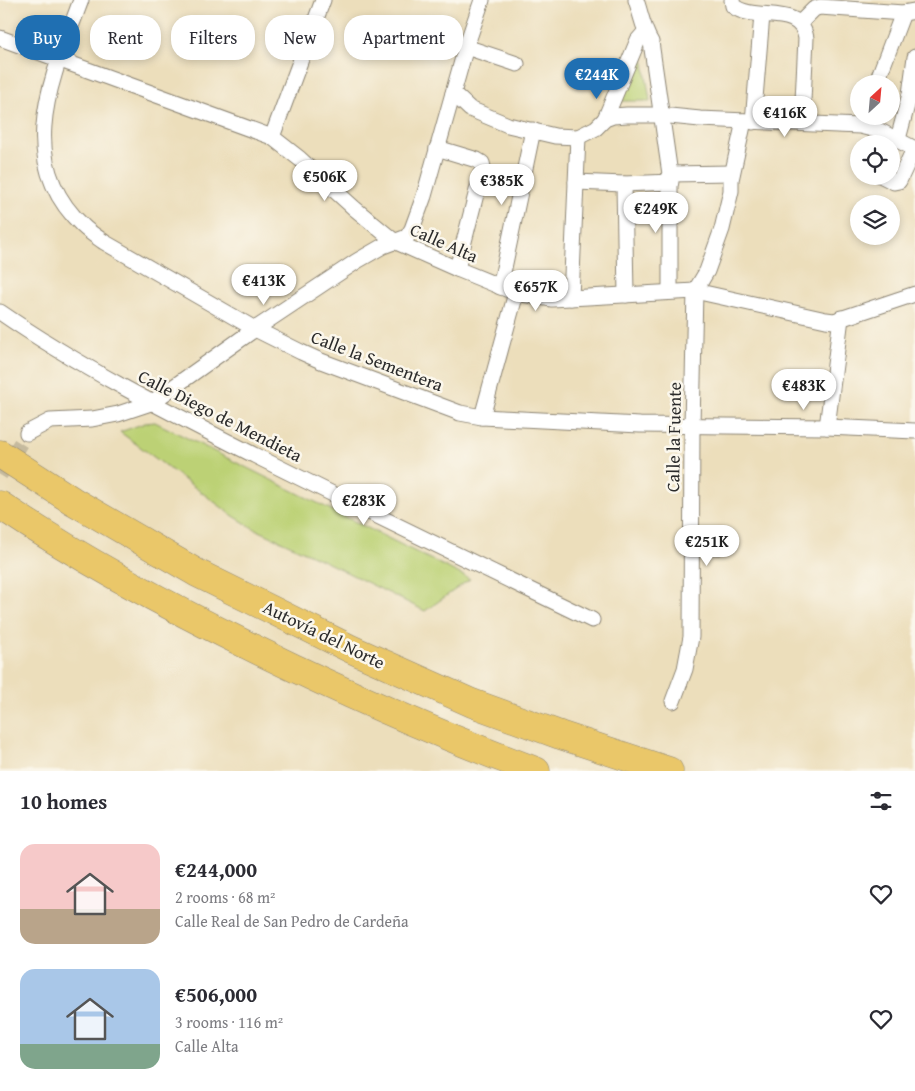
<!DOCTYPE html>
<meta charset="utf-8">
<style>
:root{--surface:#fff;--page:#f7f7f7;--text:#2b2b33;--muted:#7c7c81;--accent:#1f6fb2}
body{margin:0;font-family:"Gentium Book Plus",serif;background:var(--page);color:var(--text);height:100vh;display:flex;flex-direction:column;font-size:19px;white-space:nowrap}
*{box-sizing:border-box;margin:0}
p{font-size:16px;color:var(--muted)}
.icon{flex:none;width:28px;height:28px;fill:none;stroke:currentColor;stroke-width:2;stroke-linecap:round;stroke-linejoin:round}
.map{position:relative;height:771px;overflow:hidden}
.details{display:flex;flex-direction:column;background:var(--surface);flex:1}
.details>*{flex:none}
.guide{position:absolute;left:15px;top:15px;width:500px;height:45px;display:flex;gap:10px}
.needle{width:32px;rotate:26deg}
.fabs{position:absolute;left:850px;top:75px;display:grid;gap:10px}
.fabs a{display:grid;place-items:center;width:50px;height:50px;border-radius:50%;background:var(--surface);box-shadow:0 2px 8px #0003;font-size:25px}
.price{position:absolute;translate:-50% -42px;padding:0 11px;border-radius:18px;background:#fff;color:#222;font-size:16px;line-height:32px;filter:drop-shadow(0 1px 2px #0008)}
.price::after{content:'';position:absolute;left:50%;top:30px;width:15px;height:11px;margin-left:-8px;background:inherit;clip-path:polygon(0 0,100% 0,50% 100%)}
.price.current{background:var(--accent);color:#fff}
ul{padding:0;list-style:none}
li{display:flex;align-items:center;gap:15px;height:125px;padding:0 20px}
li span{display:grid;place-items:center;flex:none;width:140px;height:100px;border-radius:15px;color:#555}
li>.icon{margin-inline-start:auto}
span .icon{width:60px;height:60px;fill:#fffc;stroke-width:1}
li b{font-size:21px}
h2{display:flex;justify-content:space-between;align-items:center;height:60px;padding:0 20px;font-size:21px}
.pill{padding:0 18px;border-radius:20px;background:var(--surface);box-shadow:0 2px 8px #0003;font-size:18px;line-height:45px}
.pill.current{background:var(--accent);color:#fff}
.map>svg:first-child{display:block}
.green{fill:#bcd174;stroke:#747e50}
.lines{fill:none;stroke-linecap:round;stroke-linejoin:round}
.minor-tunnel{stroke:#c5ba9e;stroke-width:15;stroke-dasharray:15 8;stroke-linecap:butt}
.service-casing{stroke:#8c8473;stroke-width:9}
.minor-casing{stroke:#8c8473;stroke-width:17}
.motorway-casing{stroke:#8c8473;stroke-width:29}
.service{stroke:#fff;stroke-width:8}
.minor{stroke:#fff;stroke-width:15}
.motorway{stroke:#eac769;stroke-width:28}
.labels{text-anchor:middle;stroke-width:5;stroke-linejoin:round;paint-order:stroke}
.street-label{font-size:18px;fill:#2b2b2b;stroke:#fbf7ec}
</style>
<div class="map">
<svg width="915" height="771" viewBox="0 0 915 771">
<rect width="100%" height="100%" fill="#fbf7ec"/>
<filter id="ink" filterUnits="userSpaceOnUse"><feTurbulence type="fractalNoise" baseFrequency=".02" numOctaves="2"/><feDisplacementMap in="SourceGraphic" scale="10" xChannelSelector="R" yChannelSelector="G"/><feConvolveMatrix kernelMatrix="1 2 1 2 8 2 1 2 1" color-interpolation-filters="sRGB"/></filter>
<filter id="wash" filterUnits="userSpaceOnUse"><feTurbulence type="fractalNoise" baseFrequency=".0096" numOctaves="4" result="noise"/><feDisplacementMap in="SourceGraphic" scale="20" xChannelSelector="R" yChannelSelector="G"/><feGaussianBlur stdDeviation="1.12" result="paint"/><feColorMatrix in="noise" values="0 0 0 0 0 0 0 0 0 0 0 0 0 0 0 0 0 1.4 0 .05"/><feComposite in="paint" operator="in"/></filter>
<g filter="url(#wash)">
<rect width="100%" height="100%" fill="#ecdebb"/>
<!-- green -->
<g class="green">
<polygon points="642,50 650,101 621,101"/>
<polygon points="155,422 470,579 425,611 322,560 253,528 232,515 120,432 145,423"/>
</g>
</g>
<g filter="url(#ink)">
<g class="lines">
<!-- minor-tunnel -->
<polyline class="minor-tunnel" points="0,475 27,433"/>
<!-- service casing -->
<g class="service-casing">
<polyline id="service" points="703,550 718,551"/>
</g>
<!-- minor casing -->
<g class="minor-casing">
<g id="minor">
<path d="M 81,0 C 53,76 12,159 83,226 C 89,232 97,237 104,242 L 255,329 L 301,352 L 321,361 L 460,413 L 482,417 L 640,425 L 827,427 L 915,431"/>
<path d="M 636,0 C 641,14 643,29 651,42 L 670,174 L 670,292"/>
<path d="M 732,0 L 733,6 C 755,23 800,3 806,38 L 802,122"/>
<polyline points="800,23 814,9 820,7 903,13 915,11"/>
<polyline points="0,38 272,137 300,159 354,208 394,241 457,269 516,293 552,299 695,291 826,320 834,321 915,294"/>
<polyline points="466,47 517,64"/>
<polyline points="876,84 903,13"/>
<polyline points="453,93 470,109 508,125 555,136 578,137 596,128 605,119 613,116 627,115 660,115 700,119 860,126 880,131 915,149"/>
<polyline points="605,119 638,40 645,32"/>
<polyline points="753,122 762,15"/>
<polyline points="272,137 323,0"/>
<polyline points="898,139 910,94 915,57"/>
<polyline points="437,148 477,160 482,163 483,167 457,269"/>
<polyline points="670,174 732,173"/>
<polyline points="882,176 894,182 899,181 914,149"/>
<polyline points="576,182 624,184 671,182"/>
<polyline points="624,184 626,295"/>
<polyline points="500,287 533,130"/>
<polyline points="571,298 578,137"/>
<path d="M 0,312 C 81,368 169,412 256,456 C 368,512 480,566 592,620"/>
<polyline points="482,417 516,293"/>
<polyline points="827,427 841,318"/>
<polyline points="27,433 50,421 92,419 118,414 151,403 255,329 357,261 383,246 407,237 412,229 424,196 466,47 482,0"/>
<polyline points="673,701 685,669 691,637 692,425 695,291 707,271 722,229 731,191 731,180 744,121"/>
</g>
</g>
<!-- motorway casing -->
<g class="motorway-casing">
<g id="motorway">
<polyline points="0,454 73,501 197,573 351,649 472,703 560,735 669,771"/>
<path d="M 0,505 C 83,561 171,608 261,652 C 351,696 442,736 536,771"/>
</g>
</g>
<!-- service -->
<use href="#service" class="service"/>
<!-- minor -->
<use href="#minor" class="minor"/>
<!-- motorway -->
<use href="#motorway" class="motorway"/>
</g>
</g>
<g class="labels">
<!-- street labels -->
<g class="street-label">
<text transform="translate(444 243) rotate(24)" y="6">Calle Alta</text>
<text transform="translate(377 361) rotate(21)" y="6">Calle la Sementera</text>
<text transform="translate(220 416) rotate(27)" y="6">Calle Diego de Mendieta</text>
<text transform="translate(674 437) rotate(-89)" y="6">Calle la Fuente</text>
<text transform="translate(324 635) rotate(26)" y="6">Autovía del Norte</text>
</g>
</g>
</svg>
<div class="fabs">
<a><svg class="needle" viewBox="-14 -14 28 28"><path d="M0-13l5 13h-10z" fill="#e53935"/><path d="M0 13l5-13h-10z" fill="#7c7c81"/></svg></a>
<a><svg class="icon" aria-label="locate" viewBox="0 0 24 24"><circle cx="12" cy="12" r="6"/><path d="M12 2v4M12 18v4M2 12h4M18 12h4"/></svg></a>
<a><svg class="icon" aria-label="layers" viewBox="0 0 24 24"><path d="M12 4l9 5-9 5-9-5zM3 14l9 5 9-5"/></svg></a>
</div>
<b class="price current" style="left:597px;top:100px">€244K</b>
<b class="price" style="left:785px;top:138px">€416K</b>
<b class="price" style="left:325px;top:202px">€506K</b>
<b class="price" style="left:502px;top:206px">€385K</b>
<b class="price" style="left:656px;top:234px">€249K</b>
<b class="price" style="left:264px;top:306px">€413K</b>
<b class="price" style="left:536px;top:312px">€657K</b>
<b class="price" style="left:804px;top:411px">€483K</b>
<b class="price" style="left:364px;top:526px">€283K</b>
<b class="price" style="left:707px;top:567px">€251K</b>
<div class="guide">
<a class="pill current">Buy</a>
<a class="pill">Rent</a>
<a class="pill">Filters</a>
<a class="pill">New</a>
<a class="pill">Apartment</a>
</div>
</div>
<section class="details">
<h2>10 homes<svg class="icon" aria-label="filters" viewBox="0 0 24 24"><path d="M4 7h16M4 17h16"/><circle cx="9" cy="7" r="2"/><circle cx="15" cy="17" r="2"/></svg></h2>
<ul>
<li><span style="background:linear-gradient(#f6c9c9 65%,#b9a48a 0)"><svg class="icon" aria-label="home" viewBox="0 0 24 24"><path d="M3 11l9-7 9 7M6 9v11h12V9"/></svg></span><div><b>€244,000</b><p>2 rooms · 68 m²</p><p>Calle Real de San Pedro de Cardeña</p></div><svg class="icon" aria-label="heart" viewBox="0 0 24 24"><path d="M12 20l-8-8c-3-5 5-10 8-4 3-6 11-1 8 4z"/></svg></li>
<li><span style="background:linear-gradient(#a9c7e8 75%,#7fa58c 0)"><svg class="icon" aria-label="home" viewBox="0 0 24 24"><path d="M3 11l9-7 9 7M6 9v11h12V9"/></svg></span><div><b>€506,000</b><p>3 rooms · 116 m²</p><p>Calle Alta</p></div><svg class="icon" aria-label="heart" viewBox="0 0 24 24"><path d="M12 20l-8-8c-3-5 5-10 8-4 3-6 11-1 8 4z"/></svg></li>
</ul>
</section>
